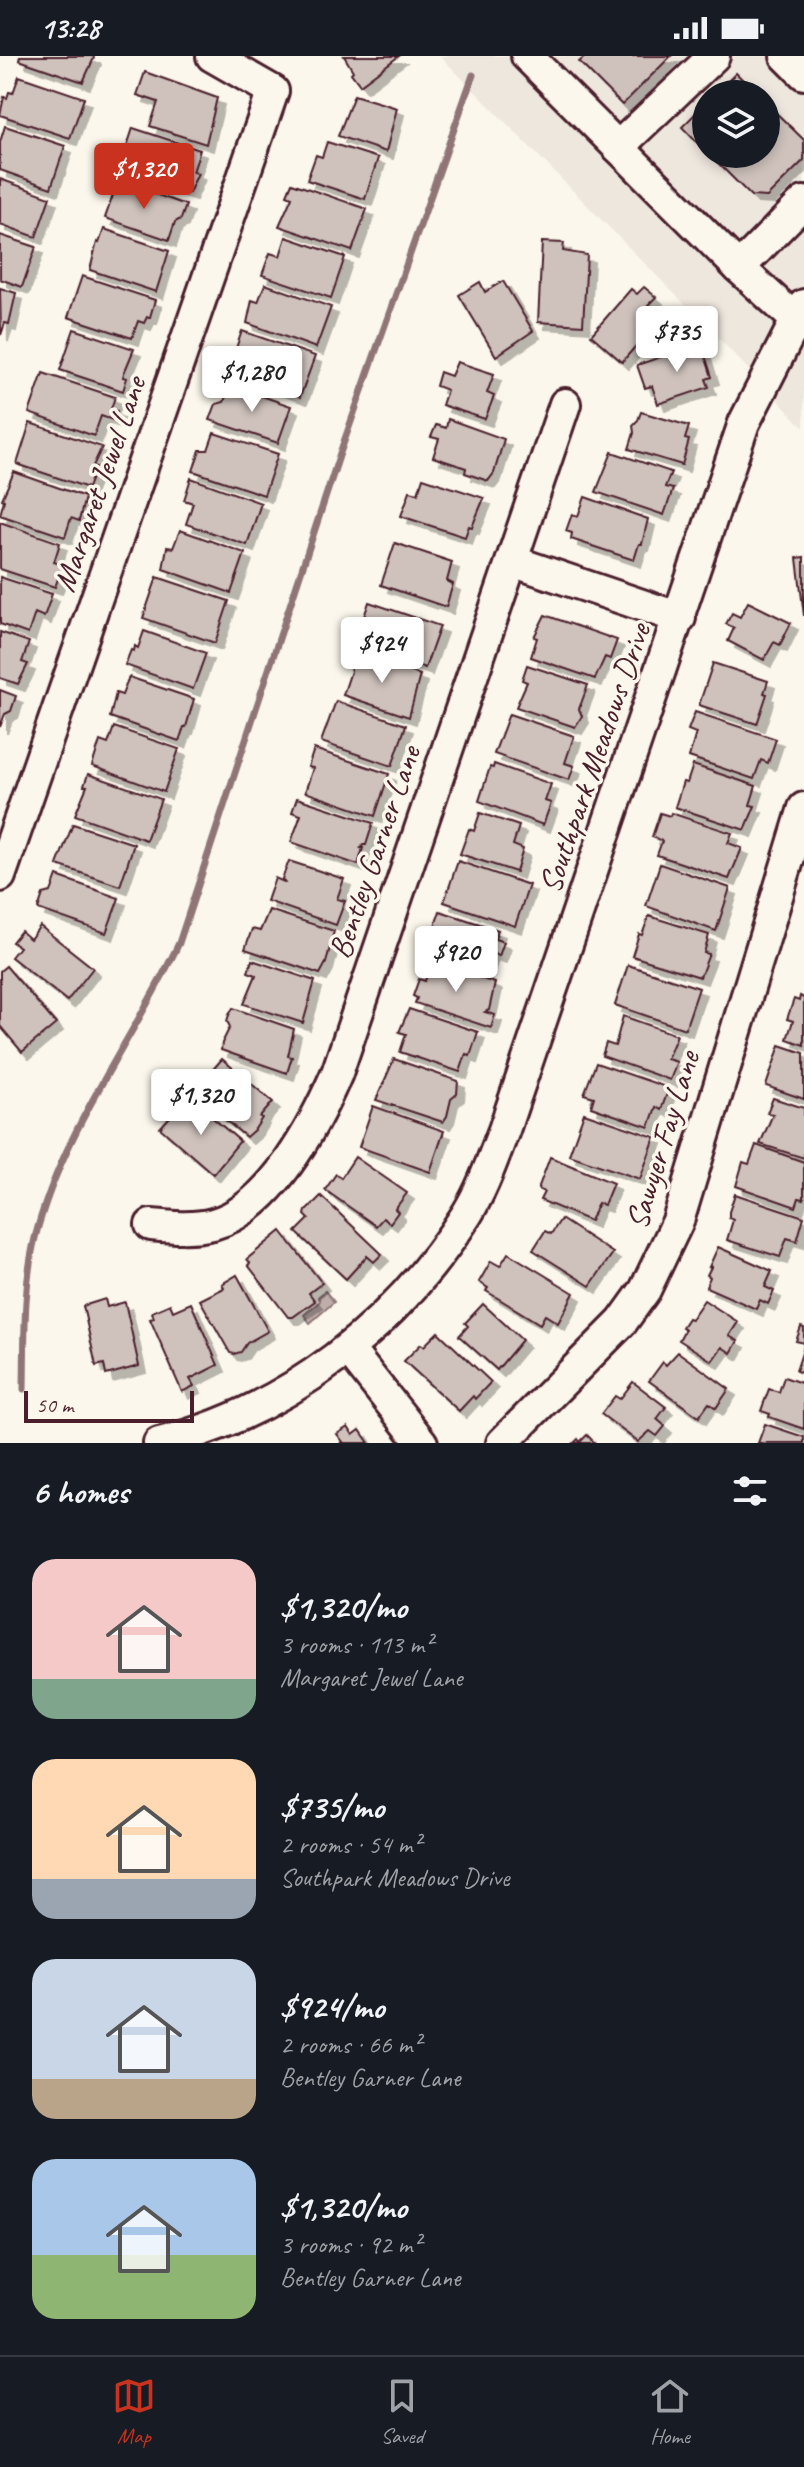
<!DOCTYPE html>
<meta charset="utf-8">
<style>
:root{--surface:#171b24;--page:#242831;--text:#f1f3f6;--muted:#9ea1a6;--line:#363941;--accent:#c8321e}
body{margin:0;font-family:Caveat,sans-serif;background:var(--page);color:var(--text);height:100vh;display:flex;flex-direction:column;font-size:30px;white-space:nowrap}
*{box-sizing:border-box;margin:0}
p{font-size:26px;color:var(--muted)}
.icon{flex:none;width:44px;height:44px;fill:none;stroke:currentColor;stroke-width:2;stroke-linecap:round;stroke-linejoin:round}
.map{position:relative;height:1387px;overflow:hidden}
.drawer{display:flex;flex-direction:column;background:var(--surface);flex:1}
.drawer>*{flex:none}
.tools{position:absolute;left:692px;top:24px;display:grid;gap:16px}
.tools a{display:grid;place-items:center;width:88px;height:88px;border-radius:50%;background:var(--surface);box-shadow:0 4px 12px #0003;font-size:40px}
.scale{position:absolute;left:24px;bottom:20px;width:170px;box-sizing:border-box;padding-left:8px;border:4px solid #4a1f2b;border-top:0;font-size:22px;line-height:28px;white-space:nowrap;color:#4a1f2b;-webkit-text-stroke:6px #fbf7ec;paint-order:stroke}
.price{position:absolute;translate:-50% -68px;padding:0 18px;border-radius:8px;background:#fff;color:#222;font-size:26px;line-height:52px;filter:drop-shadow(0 2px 4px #0008)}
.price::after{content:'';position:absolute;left:50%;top:48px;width:24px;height:18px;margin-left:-12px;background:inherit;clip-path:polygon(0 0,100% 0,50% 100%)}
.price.on{background:var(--accent);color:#fff}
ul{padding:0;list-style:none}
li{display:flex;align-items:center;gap:24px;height:200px;padding:0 32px}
li span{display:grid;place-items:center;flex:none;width:224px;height:160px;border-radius:24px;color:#555}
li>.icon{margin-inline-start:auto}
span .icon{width:96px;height:96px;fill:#fffc;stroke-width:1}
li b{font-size:34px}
h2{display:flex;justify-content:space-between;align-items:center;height:96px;padding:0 32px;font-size:34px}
.status{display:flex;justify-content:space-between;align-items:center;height:56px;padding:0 40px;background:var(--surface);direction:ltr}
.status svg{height:22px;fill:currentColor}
.menu{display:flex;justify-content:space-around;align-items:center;height:112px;border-top:2px solid var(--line);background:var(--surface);font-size:22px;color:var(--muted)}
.menu a{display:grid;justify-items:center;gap:4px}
.menu .on{color:var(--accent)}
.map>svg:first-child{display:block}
.built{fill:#eee7de;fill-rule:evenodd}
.water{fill:#bfadaa;stroke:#907477;stroke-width:2}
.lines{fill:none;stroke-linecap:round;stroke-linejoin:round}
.stream{stroke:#907477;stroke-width:7}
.building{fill:#cfc2bc;stroke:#4a1f2b;stroke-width:2;filter:url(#shadow)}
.minor-casing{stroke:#4a1f2b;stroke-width:36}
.minor{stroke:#fbf7ec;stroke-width:30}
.labels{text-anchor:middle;stroke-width:7;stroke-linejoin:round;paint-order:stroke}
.street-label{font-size:32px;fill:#4a1f2b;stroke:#fbf7ec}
</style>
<div class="status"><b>13:28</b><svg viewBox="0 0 49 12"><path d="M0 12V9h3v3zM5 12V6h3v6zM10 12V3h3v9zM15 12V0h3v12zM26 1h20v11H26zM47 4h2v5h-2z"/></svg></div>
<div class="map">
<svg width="804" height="1387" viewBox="0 0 804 1387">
<defs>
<filter id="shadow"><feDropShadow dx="7" dy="7" stdDeviation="0" flood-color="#0004"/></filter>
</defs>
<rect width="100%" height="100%" fill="#fbf7ec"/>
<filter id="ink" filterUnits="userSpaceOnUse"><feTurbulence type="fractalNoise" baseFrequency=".0125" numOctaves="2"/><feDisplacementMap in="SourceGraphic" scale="16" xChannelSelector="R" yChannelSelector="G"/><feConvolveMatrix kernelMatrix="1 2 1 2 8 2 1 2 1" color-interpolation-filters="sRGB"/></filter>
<g filter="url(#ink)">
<!-- built -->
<path class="built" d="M 440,0 L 804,0 L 804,372 L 730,294 ZM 706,38 L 766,38 L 766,98 L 706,98 Z"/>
<!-- water -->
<polygon class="water" points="325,1235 334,1246 310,1267 304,1259 320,1245 318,1241"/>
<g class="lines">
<!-- stream -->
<path class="stream" d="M 24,1333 C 25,1283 23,1231 35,1182 C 62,1075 132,986 179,887 L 340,397 L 473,19"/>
</g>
<!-- building -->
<g class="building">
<polygon points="20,0 93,0 94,2 83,26 19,4"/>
<polygon points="344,0 399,0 360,29 351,17 353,15"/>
<polygon points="586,0 671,0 622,49 579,6"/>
<polygon points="145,16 217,42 206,88 150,70 158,46 137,39"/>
<polygon points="736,17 757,38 715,38"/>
<polygon points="19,20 84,42 70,82 0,59 4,41 7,42 9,36 13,37"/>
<polygon points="354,39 397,52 386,96 338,80"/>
<polygon points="706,47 706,96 682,71"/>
<polygon points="766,47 804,84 804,104 767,141 751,140 709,98 766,98"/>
<polygon points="5,70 65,90 51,132 0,114 0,86"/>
<polygon points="133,72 200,94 193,116 198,117 189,137 119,115"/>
<polygon points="327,86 378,102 365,143 307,124 316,99 322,101"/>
<polygon points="0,123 50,141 36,181 0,168"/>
<polygon points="118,125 186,149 181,163 175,166 169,184 105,162"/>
<polygon points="292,127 367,153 352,195 279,170 292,141 287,139"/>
<polygon points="104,173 169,195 156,236 90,214 97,186 99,187"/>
<polygon points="0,179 36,191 22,231 0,223"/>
<polygon points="286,181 345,201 331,242 262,219 270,197 280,200"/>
<polygon points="542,186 564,187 563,195 587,199 583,269 538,266"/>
<polygon points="82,220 155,244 150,261 147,261 144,267 138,265 132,282 68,261"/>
<polygon points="503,225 533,275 496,300 459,239 480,226 485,236"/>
<polygon points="265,228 331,251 316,292 247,267 252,244 258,246"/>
<polygon points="644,231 656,241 648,249 661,261 622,306 591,279 631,233 637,238"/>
<polygon points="0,232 16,237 9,268 5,267 1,279"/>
<polygon points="74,273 134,293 124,317 123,321 127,322 123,335 60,314"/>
<polygon points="242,275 315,300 300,341 228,316 238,296 235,295"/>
<polygon points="701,287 712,321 706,323 709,331 658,348 652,330 645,332 637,309"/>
<polygon points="457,306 494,318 487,337 494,340 485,363 442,349 447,334 436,330 440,316 451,320"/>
<polygon points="43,317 115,341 111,353 117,355 113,364 101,360 94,380 29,357"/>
<polygon points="230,329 291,350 278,387 210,364 216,348 224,346"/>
<polygon points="641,356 689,370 685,383 689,384 682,409 629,393 634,377 633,369 638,364"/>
<polygon points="448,363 504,383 494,417 488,425 465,417 466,412 433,401 439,383 431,381 436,369 446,372"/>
<polygon points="30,367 102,391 93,410 96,411 88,432 17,408"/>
<polygon points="214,377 278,398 264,439 193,415 200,394 208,394"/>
<polygon points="612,396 671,416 665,431 673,433 664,459 596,436"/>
<polygon points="14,416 85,441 79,465 71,462 65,481 0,459 4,444 2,443"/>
<polygon points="191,422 261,447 247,489 186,468 193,447 184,444"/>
<polygon points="423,422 484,442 472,471 469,470 465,481 401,460 410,435 418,437"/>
<polygon points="585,441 648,463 642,488 639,488 634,504 571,483 572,477 566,475 572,458 578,460"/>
<polygon points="0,466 60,487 54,506 63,509 55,531 0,513"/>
<polygon points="180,474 245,497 231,537 163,513 167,491 173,492"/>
<polygon points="395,487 452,506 447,525 453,528 446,551 381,529"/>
<polygon points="804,501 804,560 797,502"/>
<polygon points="0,521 52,538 44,561 35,557 28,578 0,568"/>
<polygon points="157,521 229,545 215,587 143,562"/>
<polygon points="369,546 440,570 425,612 355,588"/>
<polygon points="748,546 791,567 780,589 774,586 764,604 728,585 734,572 726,568 732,557 740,561"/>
<polygon points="545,559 617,584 610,603 605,601 595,623 531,601 537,582 534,581"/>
<polygon points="144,575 206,597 193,633 125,609 131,594 134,595 135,590 138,592"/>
<polygon points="0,576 29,586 22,606 28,608 18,628 0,622"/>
<polygon points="355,596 420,619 409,661 343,639 351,615 349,609"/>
<polygon points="713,607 768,625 764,637 767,638 757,668 699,649"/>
<polygon points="527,609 588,629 579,653 582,660 575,671 516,651 527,626 522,624"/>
<polygon points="129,621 194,643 186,671 184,671 179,685 110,661 116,637 122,639"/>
<polygon points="0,634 16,640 11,655 5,658 0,671"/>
<polygon points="336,645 406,669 392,710 321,686"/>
<polygon points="695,656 776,683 768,707 761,704 754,723 689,701 696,677 688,674"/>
<polygon points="509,658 574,680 565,707 574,710 569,724 494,698"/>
<polygon points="114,671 179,693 164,736 92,710 100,685 108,688"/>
<polygon points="314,693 389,718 375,760 305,736 313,712 308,711"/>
<polygon points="494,708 551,728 545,745 551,747 543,769 479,745 490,711 493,712"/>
<polygon points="693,709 756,730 750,749 755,750 745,774 675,751 683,726 687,727"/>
<polygon points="88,718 161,743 146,784 75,759 87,730 84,730"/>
<polygon points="297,742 373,767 366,789 363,789 361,792 363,792 358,809 291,786 301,759 292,756"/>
<polygon points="480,757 519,770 513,789 523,793 516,816 460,798 469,773 474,775"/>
<polygon points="660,757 670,760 671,757 732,777 728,787 742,792 729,823 657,799 662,785 652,781"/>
<polygon points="73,768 134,788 120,830 57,809"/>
<polygon points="289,805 344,823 337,843 345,845 336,869 267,845 275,822 284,826 282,823"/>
<polygon points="458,805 529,829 515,870 444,846"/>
<polygon points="660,808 730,832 716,875 646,850"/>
<polygon points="57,820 119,842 106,877 38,853 43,838 51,836"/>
<polygon points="269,854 334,875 326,907 320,918 245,893 252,873 260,875"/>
<polygon points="440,855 498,874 495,883 504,886 499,900 491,897 486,912 427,893"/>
<polygon points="649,860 709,879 704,897 709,898 700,921 632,900 639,878 642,879"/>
<polygon points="40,870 93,912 67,945 11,901 19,891 12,886 21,875 30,883"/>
<polygon points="252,904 315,925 303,967 244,948 256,919 248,916"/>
<polygon points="431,906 495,927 489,954 485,956 495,959 491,972 415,947 417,942 413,940 419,923 425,925"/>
<polygon points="628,909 699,932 685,973 615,949"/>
<polygon points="6,910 56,968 22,996 0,970 0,915"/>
<polygon points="800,940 804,942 804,989 787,983 793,965 787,963 794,943 799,945"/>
<polygon points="233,952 294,973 288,1000 292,1001 287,1017 221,994 222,987 230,971 227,965 229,959"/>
<polygon points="409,953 478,976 470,1000 466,998 460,1016 400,996 406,978 399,976"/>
<polygon points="623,960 677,979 667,1003 677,1006 670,1024 602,1000 606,987 615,990"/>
<polygon points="780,989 804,997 804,1043 766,1030"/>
<polygon points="222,1003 273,1046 260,1061 262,1062 255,1073 246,1081 185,1030 194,1019 202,1026"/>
<polygon points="394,1003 458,1025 457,1038 451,1043 447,1060 443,1066 376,1044"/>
<polygon points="596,1007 669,1032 661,1054 656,1051 649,1071 591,1051 594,1041 584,1038"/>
<polygon points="773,1042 804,1052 804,1102 760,1088 773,1058 767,1057"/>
<polygon points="194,1046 240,1085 213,1118 160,1072 176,1054 182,1059"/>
<polygon points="373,1050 444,1075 430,1116 359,1091"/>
<polygon points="584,1057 655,1081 640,1123 569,1099"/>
<polygon points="756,1089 804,1106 804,1143 799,1142 796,1151 736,1130 743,1106 749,1108"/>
<polygon points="355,1101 407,1137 395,1153 398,1156 390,1167 383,1162 376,1170 325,1134 336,1118 341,1122"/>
<polygon points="550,1101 613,1127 604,1149 598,1147 590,1165 540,1144 544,1136 538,1133"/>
<polygon points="735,1138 804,1161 797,1185 787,1182 780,1201 727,1184 733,1164 729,1162 729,1156"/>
<polygon points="321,1140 382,1198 374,1206 367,1200 346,1223 296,1176 309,1163 305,1159 306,1155"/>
<polygon points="561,1163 613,1197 590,1230 533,1194 545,1175 551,1178"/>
<polygon points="281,1175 322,1227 309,1237 315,1245 293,1261 288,1261 248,1209 250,1207 247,1203"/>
<polygon points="718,1191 772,1215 765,1231 774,1235 768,1248 760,1244 756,1253 706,1231 710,1221 707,1219 711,1211 709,1211"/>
<polygon points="508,1197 574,1237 558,1267 545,1259 540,1268 486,1235 488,1232 479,1226 491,1205 500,1210"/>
<polygon points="237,1219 268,1275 247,1287 241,1296 234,1298 230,1297 200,1244 224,1232 222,1228"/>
<polygon points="105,1243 107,1251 125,1246 139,1310 106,1319 104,1308 96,1310 83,1250"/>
<polygon points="704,1244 738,1266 729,1280 738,1285 731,1297 722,1291 712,1305 679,1284 685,1273 682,1271 688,1262 691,1263"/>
<polygon points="191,1247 218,1309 190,1323 194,1330 182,1336 150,1263 154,1262 152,1256 170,1248 173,1255"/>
<polygon points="483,1248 522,1284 497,1314 459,1280 468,1270 465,1267"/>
<polygon points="801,1271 804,1272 804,1287 796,1285"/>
<polygon points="438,1276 491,1326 475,1343 473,1340 459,1355 404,1305 421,1288 424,1290"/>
<polygon points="804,1291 804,1318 796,1315"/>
<polygon points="678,1296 729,1333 716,1352 709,1347 699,1361 649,1325 663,1306 666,1309"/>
<polygon points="784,1321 804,1328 804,1373 769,1361 770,1358 761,1355 769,1333 779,1336"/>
<polygon points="633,1326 666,1351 657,1363 665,1370 657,1380 650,1375 638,1386 601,1358 615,1340 620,1343"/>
<polygon points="765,1368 804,1381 804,1387 758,1387"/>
<polygon points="348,1371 353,1379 360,1374 369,1387 341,1387 343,1386 337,1378"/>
<polygon points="587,1379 595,1387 574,1387 578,1383 580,1386"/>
</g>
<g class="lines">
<!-- minor casing -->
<g class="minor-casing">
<g id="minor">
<polyline points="527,0 739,212 804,271"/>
<polyline points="786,0 804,18"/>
<polyline points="618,91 714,0"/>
<polyline points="739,212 804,146"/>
<polyline points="512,505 680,562"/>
<polyline points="0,820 273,35 212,0"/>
<path d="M 151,1169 C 172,1171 193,1173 213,1168 C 272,1152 315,1068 337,1017 L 565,348"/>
<polyline points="349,1294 422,1387"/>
<path d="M 159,1387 C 287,1356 397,1269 467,1158 C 483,1132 493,1102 504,1074 L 744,367 L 804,249"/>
<polyline points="502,1387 622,1266 645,1234 678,1165 804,752"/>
</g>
</g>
<!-- minor -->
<use href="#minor" class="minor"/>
</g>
</g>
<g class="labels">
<!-- street labels -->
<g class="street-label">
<text transform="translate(99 428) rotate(-71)" y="11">Margaret Jewel Lane</text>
<text transform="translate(594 702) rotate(-71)" y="11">Southpark Meadows Drive</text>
<text transform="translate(374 796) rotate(-71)" y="11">Bentley Garner Lane</text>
<text transform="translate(662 1084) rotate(-73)" y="11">Sawyer Fay Lane</text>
</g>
</g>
</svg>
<div class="tools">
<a><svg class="icon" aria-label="layers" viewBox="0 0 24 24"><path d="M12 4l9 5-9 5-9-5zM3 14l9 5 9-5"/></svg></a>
</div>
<div class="scale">50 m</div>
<b class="price on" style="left:144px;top:155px">$1,320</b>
<b class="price" style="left:677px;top:318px">$735</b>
<b class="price" style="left:252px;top:358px">$1,280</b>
<b class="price" style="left:382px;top:629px">$924</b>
<b class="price" style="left:456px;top:938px">$920</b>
<b class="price" style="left:201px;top:1081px">$1,320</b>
</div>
<section class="drawer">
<h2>6 homes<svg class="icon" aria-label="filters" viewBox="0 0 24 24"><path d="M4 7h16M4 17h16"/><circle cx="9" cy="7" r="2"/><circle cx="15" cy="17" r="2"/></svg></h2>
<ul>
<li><span style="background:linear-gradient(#f6c9c9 75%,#7fa58c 0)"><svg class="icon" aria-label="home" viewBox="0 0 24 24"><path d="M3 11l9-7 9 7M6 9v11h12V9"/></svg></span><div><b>$1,320/mo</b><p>3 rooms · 113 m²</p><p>Margaret Jewel Lane</p></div></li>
<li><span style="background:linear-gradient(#ffd9b3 75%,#9aa5b1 0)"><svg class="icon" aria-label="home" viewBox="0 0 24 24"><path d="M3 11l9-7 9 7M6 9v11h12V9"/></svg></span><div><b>$735/mo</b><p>2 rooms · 54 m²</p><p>Southpark Meadows Drive</p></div></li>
<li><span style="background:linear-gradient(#c9d6e8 75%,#b9a48a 0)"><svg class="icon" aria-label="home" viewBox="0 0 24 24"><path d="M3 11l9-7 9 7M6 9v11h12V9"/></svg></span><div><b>$924/mo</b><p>2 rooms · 66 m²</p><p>Bentley Garner Lane</p></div></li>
<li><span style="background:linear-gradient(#a9c7e8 60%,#8fb573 0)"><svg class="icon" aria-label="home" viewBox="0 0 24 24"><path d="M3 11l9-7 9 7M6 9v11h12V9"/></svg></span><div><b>$1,320/mo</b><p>3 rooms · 92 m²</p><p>Bentley Garner Lane</p></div></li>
</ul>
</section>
<nav class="menu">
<a class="on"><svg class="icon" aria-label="map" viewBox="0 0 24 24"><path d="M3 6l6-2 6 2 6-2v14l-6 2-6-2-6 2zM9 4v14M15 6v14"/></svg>Map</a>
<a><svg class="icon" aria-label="saved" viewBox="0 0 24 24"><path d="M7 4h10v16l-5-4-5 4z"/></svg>Saved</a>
<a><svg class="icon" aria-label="home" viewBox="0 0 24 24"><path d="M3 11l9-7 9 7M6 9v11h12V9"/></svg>Home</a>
</nav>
